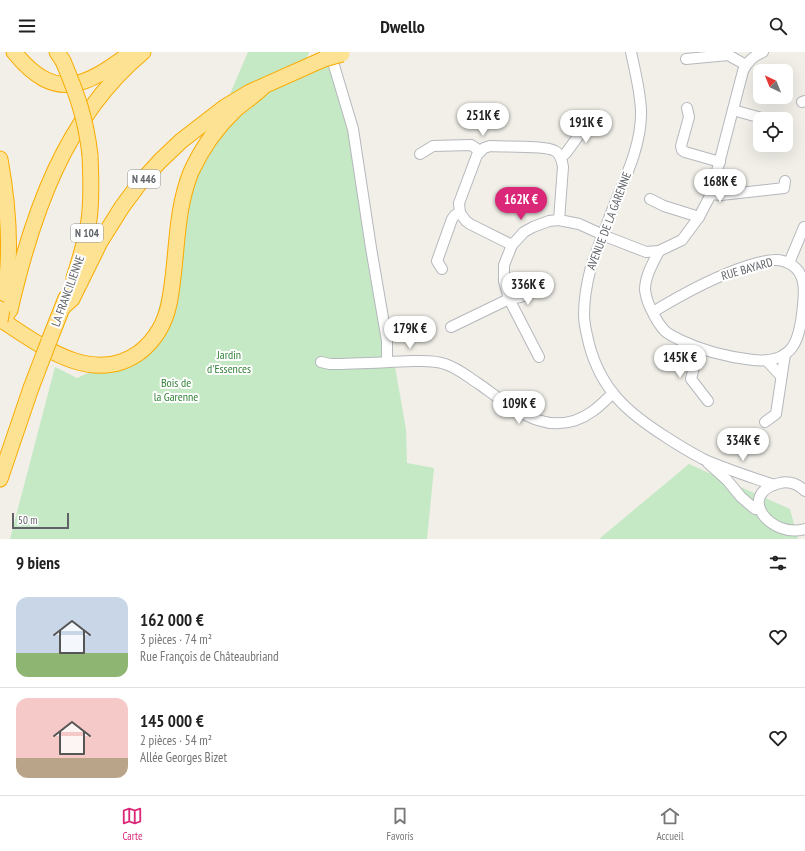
<!DOCTYPE html>
<html lang="fr">
<meta charset="utf-8">
<style>
:root{--surface:#fff;--page:#f2f2f2;--text:#222;--muted:#767676;--line:#e0e0e0;--accent:#db2777}
body{margin:0;font-family:"PT Sans Narrow",sans-serif;background:var(--page);color:var(--text);height:100vh;display:flex;flex-direction:column;font-size:15px;white-space:nowrap}
*{box-sizing:border-box;margin:0}
p{font-size:13px;color:var(--muted)}
.icon{flex:none;width:22px;height:22px;fill:none;stroke:currentColor;stroke-width:2;stroke-linecap:round;stroke-linejoin:round}
.map{position:relative;height:487px;overflow:hidden}
.drawer{display:flex;flex-direction:column;background:var(--surface);flex:1}
.drawer>*{flex:none}
.needle{width:26px;rotate:317deg}
.buttons{position:absolute;left:753px;top:12px;display:grid;gap:8px}
.buttons a{display:grid;place-items:center;width:40px;height:40px;border-radius:8px;background:var(--surface);box-shadow:0 4px 16px #0002;font-size:20px}
.scale{position:absolute;left:12px;bottom:10px;width:57px;box-sizing:border-box;padding-left:4px;border:2px solid #5f6368;border-top:0;font-size:11px;line-height:14px;white-space:nowrap;color:#5f6368;-webkit-text-stroke:3px #fff;paint-order:stroke}
.price{position:absolute;translate:-50% -34px;padding:0 9px;border-radius:14px;background:#fff;color:#222;font-size:13px;line-height:26px;filter:drop-shadow(0 1px 2px #0008)}
.price::after{content:'';position:absolute;left:50%;top:24px;width:12px;height:9px;margin-left:-6px;background:inherit;clip-path:polygon(0 0,100% 0,50% 100%)}
.price.on{background:var(--accent);color:#fff}
ul{padding:0;list-style:none}
li{display:flex;align-items:center;gap:12px;height:100px;padding:0 16px}
li+li{border-top:1px solid var(--line)}
li span{display:grid;place-items:center;flex:none;width:112px;height:80px;border-radius:12px;color:#555}
li>.icon{margin-inline-start:auto}
span .icon{width:48px;height:48px;fill:#fffc;stroke-width:1}
li b{font-size:17px}
h2{display:flex;justify-content:space-between;align-items:center;height:48px;padding:0 16px;font-size:17px}
header{display:flex;justify-content:space-between;align-items:center;height:52px;padding:0 16px;background:var(--surface);font-size:18px;font-weight:700}
.tabs{display:flex;justify-content:space-around;align-items:center;height:56px;border-top:1px solid var(--line);background:var(--surface);font-size:11px;color:var(--muted)}
.tabs a{display:grid;justify-items:center;gap:2px}
.tabs .on{color:var(--accent)}
.map>svg:first-child{display:block}
.green{fill:#c5e8c5}
.lines{fill:none;stroke-linecap:round;stroke-linejoin:round}
.minor-casing{stroke:#b5b8bc;stroke-width:12}
.highway-casing{stroke:#f9ab00;stroke-width:17}
.minor{stroke:#fff;stroke-width:10}
.highway{stroke:#fde293;stroke-width:15}
.highway-bridge-casing{stroke:#f9ab00;stroke-width:17;stroke-linecap:butt}
.highway-bridge{stroke:#fde293;stroke-width:15}
.labels{text-anchor:middle;stroke-width:4;stroke-linejoin:round;paint-order:stroke}
.shield{fill:#fff;stroke:#8f9295;stroke-width:1}
.shield-label{font-size:11px;font-weight:bold;fill:#5f6368}
.street-label{font-size:12px;fill:#5f6368;stroke:#fff}
.park-label{font-size:12px;fill:#348238;stroke:#fff}
</style>
<header><svg class="icon" aria-label="menu" viewBox="0 0 24 24"><path d="M4 6h16M4 12h16M4 18h16"/></svg>Dwello<svg class="icon" aria-label="search" viewBox="0 0 24 24"><circle cx="10" cy="10" r="6"/><path d="M15 15l6 6"/></svg></header>
<div class="map">
<svg width="805" height="487" viewBox="0 0 805 487">
<rect width="100%" height="100%" fill="#f1efe8"/>
<!-- green -->
<g class="green">
<polygon points="248,0 309,0 300,25 333,12 353,77 406,377 407,411 434,416 427,487 10,487 55,315 77,326 88,321 113,319 132,312 147,301 194,119 204,103"/>
<polygon points="689,412 790,457 798,487 599,487"/>
</g>
<g class="lines">
<!-- minor casing -->
<g class="minor-casing">
<g id="minor">
<polyline points="330,0 353,77 371,196 387,289 387,310"/>
<path d="M 631,0 C 635,19 640,38 641,58 C 642,88 629,118 617,146 C 608,169 599,192 591,215 C 587,230 584,246 584,263 C 584,273 587,283 589,292 C 601,338 628,361 666,385 C 678,393 690,400 703,407 C 725,417 751,425 774,433"/>
<polyline points="686,7 728,3 746,13"/>
<polyline points="802,50 805,49"/>
<polyline points="687,56 689,65 681,94 682,98 685,100 720,110"/>
<polyline points="733,58 765,67"/>
<polyline points="420,102 433,94 471,93 480,99"/>
<polyline points="561,105 566,101 587,72 587,67"/>
<polyline points="711,142 721,143 784,136 785,129"/>
<polyline points="650,147 664,154 699,165"/>
<path d="M 512,193 L 470,172 L 466,169 L 460,161 L 459,151 L 477,103 L 484,96 L 490,94 C 502,95 547,93 555,99 C 561,102 562,109 563,115 L 559,168"/>
<polyline points="789,211 804,175"/>
<polyline points="442,217 437,209 452,167 455,163 460,161"/>
<path d="M 653,260 C 684,241 715,224 750,213 C 758,211 766,208 774,208 C 785,207 797,214 801,224 C 805,232 804,244 803,253 C 800,288 794,312 753,308 C 727,305 703,299 680,288 C 675,285 669,283 665,279 C 660,274 656,267 653,261 C 649,254 646,246 645,238 C 645,224 653,211 659,199"/>
<polyline points="451,275 509,247 520,245 539,238"/>
<polyline points="699,296 691,327 708,349"/>
<path d="M 539,305 L 509,247 L 504,229 L 504,213 L 512,193 L 524,180 L 533,175 L 549,169 L 559,168 L 579,172 L 610,186 L 646,200 L 659,199 L 682,188 L 699,165 L 711,142 L 743,19 C 747,10 753,4 763,0"/>
<polyline points="767,309 781,324"/>
<path d="M 321,310 L 330,312 C 358,312 385,310 412,309 C 423,309 435,308 445,312 C 458,316 468,325 479,332 C 513,356 550,390 593,359 C 600,354 606,348 613,341"/>
<polyline points="765,370 776,362 785,302"/>
<polyline points="708,411 727,428 741,445 755,457 758,457"/>
<path d="M 805,439 C 798,432 789,429 780,431 C 735,442 770,487 805,477"/>
</g>
</g>
<!-- highway casing -->
<g class="highway-casing">
<g id="highway">
<path d="M 14,0 C 56,52 86,34 132,0"/>
<polyline points="57,0 63,9"/>
<path d="M 0,107 C 8,151 12,197 5,242"/>
<path d="M 74,226 C 80,207 86,188 89,168 C 92,147 91,125 90,103"/>
<polyline points="63,255 72,247 100,190 122,155 139,132 160,109 181,89 225,55 250,40 324,7"/>
<path d="M 7,262 L 10,258 C 32,162 65,65 143,0"/>
<path d="M 0,267 C 40,293 93,335 140,300 C 155,288 165,271 169,252 C 178,208 174,162 191,120 C 201,98 217,75 235,58 C 244,50 254,44 263,35"/>
<polyline points="49,289 66,246"/>
<polyline points="0,427 31,336"/>
</g>
</g>
<!-- minor -->
<use href="#minor" class="minor"/>
<!-- highway -->
<use href="#highway" class="highway"/>
<!-- highway-bridge casing -->
<g class="highway-bridge-casing">
<g id="highway-bridge">
<polyline points="324,7 342,2"/>
<path d="M 63,9 C 77,42 86,67 90,103"/>
<polyline points="0,269 2,258"/>
<polyline points="31,336 49,289"/>
</g>
</g>
<!-- highway-bridge -->
<use href="#highway-bridge" class="highway-bridge"/>
</g>
<g class="labels">
<!-- shield labels -->
<g class="shield">
<rect x="128" y="118" width="32" height="18" rx="3"/>
<rect x="71" y="172" width="32" height="18" rx="3"/>
</g>
<g class="shield-label">
<text x="144" y="131">N 446</text>
<text x="87" y="185">N 104</text>
</g>
<!-- street labels -->
<g class="street-label">
<text transform="translate(609 169) rotate(-69)" y="4">AVENUE DE LA GARENNE</text>
<text transform="translate(747 217) rotate(-16)" y="4">RUE BAYARD</text>
<text transform="translate(68 239) rotate(-70)" y="4">LA FRANCILIENNE</text>
</g>
<!-- park labels -->
<g class="park-label">
<text x="229" y="307">Jardin<tspan x="229" dy="14">d'Essences</tspan></text>
<text x="176" y="335">Bois de<tspan x="176" dy="14">la Garenne</tspan></text>
</g>
</g>
</svg>
<div class="buttons">
<a><svg class="needle" viewBox="-14 -14 28 28"><path d="M0-13l5 13h-10z" fill="#e53935"/><path d="M0 13l5-13h-10z" fill="#767676"/></svg></a>
<a><svg class="icon" aria-label="locate" viewBox="0 0 24 24"><circle cx="12" cy="12" r="6"/><path d="M12 2v4M12 18v4M2 12h4M18 12h4"/></svg></a>
</div>
<div class="scale">50 m</div>
<b class="price" style="left:483px;top:85px">251K €</b>
<b class="price" style="left:586px;top:92px">191K €</b>
<b class="price" style="left:720px;top:151px">168K €</b>
<b class="price on" style="left:521px;top:169px">162K €</b>
<b class="price" style="left:528px;top:254px">336K €</b>
<b class="price" style="left:410px;top:298px">179K €</b>
<b class="price" style="left:680px;top:327px">145K €</b>
<b class="price" style="left:519px;top:373px">109K €</b>
<b class="price" style="left:743px;top:410px">334K €</b>
</div>
<section class="drawer">
<h2>9 biens<svg class="icon" aria-label="filters" viewBox="0 0 24 24"><path d="M4 7h16M4 17h16"/><circle cx="9" cy="7" r="2"/><circle cx="15" cy="17" r="2"/></svg></h2>
<ul>
<li><span style="background:linear-gradient(#c9d6e8 70%,#8fb573 0)"><svg class="icon" aria-label="home" viewBox="0 0 24 24"><path d="M3 11l9-7 9 7M6 9v11h12V9"/></svg></span><div><b>162 000 €</b><p>3 pièces · 74 m²</p><p>Rue François de Châteaubriand</p></div><svg class="icon" aria-label="heart" viewBox="0 0 24 24"><path d="M12 20l-8-8c-3-5 5-10 8-4 3-6 11-1 8 4z"/></svg></li>
<li><span style="background:linear-gradient(#f6c9c9 75%,#b9a48a 0)"><svg class="icon" aria-label="home" viewBox="0 0 24 24"><path d="M3 11l9-7 9 7M6 9v11h12V9"/></svg></span><div><b>145 000 €</b><p>2 pièces · 54 m²</p><p>Allée Georges Bizet</p></div><svg class="icon" aria-label="heart" viewBox="0 0 24 24"><path d="M12 20l-8-8c-3-5 5-10 8-4 3-6 11-1 8 4z"/></svg></li>
</ul>
</section>
<nav class="tabs">
<a class="on"><svg class="icon" aria-label="map" viewBox="0 0 24 24"><path d="M3 6l6-2 6 2 6-2v14l-6 2-6-2-6 2zM9 4v14M15 6v14"/></svg>Carte</a>
<a><svg class="icon" aria-label="saved" viewBox="0 0 24 24"><path d="M7 4h10v16l-5-4-5 4z"/></svg>Favoris</a>
<a><svg class="icon" aria-label="home" viewBox="0 0 24 24"><path d="M3 11l9-7 9 7M6 9v11h12V9"/></svg>Accueil</a>
</nav>
